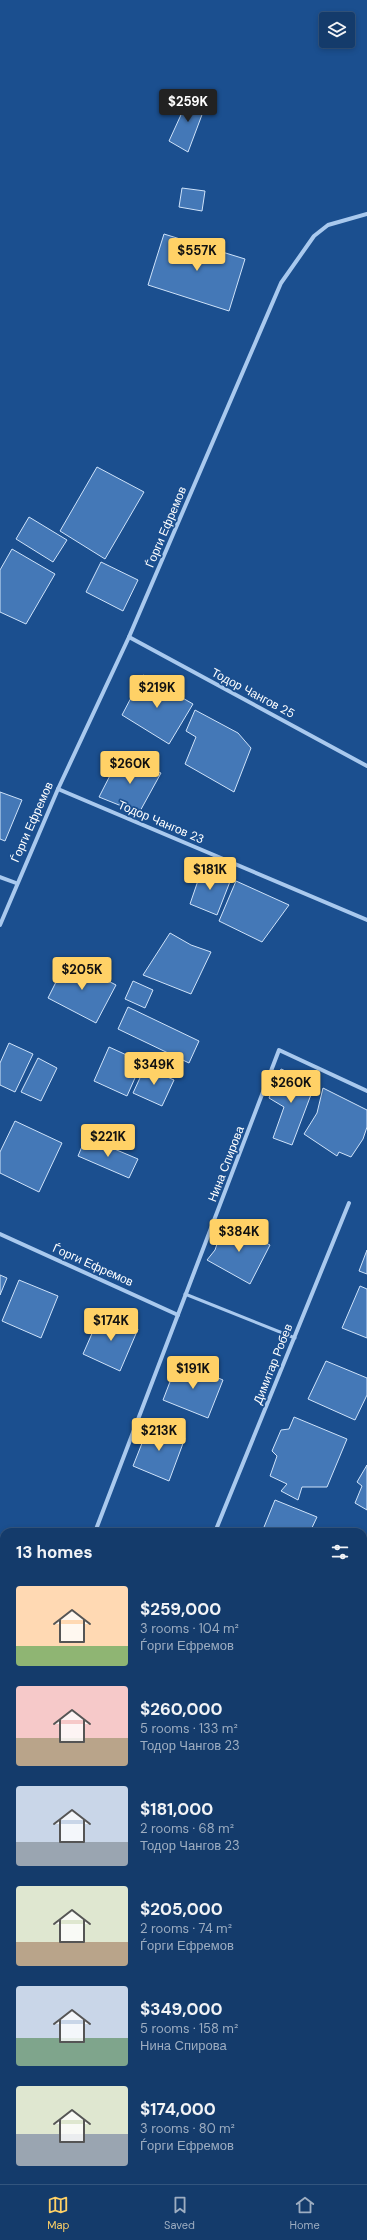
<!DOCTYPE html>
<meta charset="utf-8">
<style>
:root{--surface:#143b6b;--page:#214673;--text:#f1f3f6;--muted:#9dadc1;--line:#33557e;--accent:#ffd166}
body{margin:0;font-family:"DM Sans",sans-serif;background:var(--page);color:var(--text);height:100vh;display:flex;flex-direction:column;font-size:15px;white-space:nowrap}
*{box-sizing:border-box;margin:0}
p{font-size:13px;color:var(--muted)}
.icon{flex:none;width:22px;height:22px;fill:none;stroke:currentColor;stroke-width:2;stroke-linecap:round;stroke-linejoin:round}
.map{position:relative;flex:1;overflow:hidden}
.side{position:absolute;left:0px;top:1528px;width:367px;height:656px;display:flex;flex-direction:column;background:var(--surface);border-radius:12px 12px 0 0;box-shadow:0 2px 6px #0003,0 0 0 1px var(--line)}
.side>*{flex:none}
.fabs{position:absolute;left:319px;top:12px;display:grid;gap:8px}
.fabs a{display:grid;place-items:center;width:36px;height:36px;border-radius:4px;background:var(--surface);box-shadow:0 2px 6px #0003,0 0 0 1px var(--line);font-size:20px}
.price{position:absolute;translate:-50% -34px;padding:0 9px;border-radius:4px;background:var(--accent);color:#111;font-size:13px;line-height:26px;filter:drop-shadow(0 1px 2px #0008)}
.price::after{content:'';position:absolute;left:50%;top:24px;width:12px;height:9px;margin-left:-6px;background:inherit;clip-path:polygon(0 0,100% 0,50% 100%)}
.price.on{background:#222;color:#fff}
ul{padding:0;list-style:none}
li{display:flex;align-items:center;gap:12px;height:100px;padding:0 16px}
li span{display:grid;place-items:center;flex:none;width:112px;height:80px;border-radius:4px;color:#555}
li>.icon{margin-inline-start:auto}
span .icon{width:48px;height:48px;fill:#fffc;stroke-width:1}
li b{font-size:17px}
h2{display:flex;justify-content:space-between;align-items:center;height:48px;padding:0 16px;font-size:17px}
.menu{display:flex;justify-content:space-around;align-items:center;height:56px;border-top:1px solid var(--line);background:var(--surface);font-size:11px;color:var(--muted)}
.menu a{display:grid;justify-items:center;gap:2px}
.menu .on{color:var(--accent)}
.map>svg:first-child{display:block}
.building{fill:#4478b7;stroke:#cfe3fa}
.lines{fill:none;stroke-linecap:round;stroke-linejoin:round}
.service{stroke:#a9c9ee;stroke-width:3}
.minor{stroke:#a9c9ee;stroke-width:4}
.tertiary{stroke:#a9c9ee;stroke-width:7}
.labels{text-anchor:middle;stroke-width:3.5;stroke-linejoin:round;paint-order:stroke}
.street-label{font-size:12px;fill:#fff;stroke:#1b4f8f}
</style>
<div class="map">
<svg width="367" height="2184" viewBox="0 0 367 2184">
<rect width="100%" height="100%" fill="#1b4f8f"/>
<!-- building -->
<g class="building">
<polygon points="191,93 206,104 188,152 169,141"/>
<polygon points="182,188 205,191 202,211 179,207"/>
<polygon points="164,234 245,259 229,311 148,285"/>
<polygon points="97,467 144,492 105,559 60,531"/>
<polygon points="29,517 67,540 53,562 16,539"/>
<polygon points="12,549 55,574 26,624 0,612 0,570"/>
<polygon points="101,562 138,580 123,611 86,592"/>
<polygon points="143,675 193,704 169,744 122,715"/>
<polygon points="195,710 238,733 251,748 234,792 185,764 196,737 186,731"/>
<polygon points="120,756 161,773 139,813 99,797"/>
<polygon points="0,792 22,800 5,841 0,839"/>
<polygon points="203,866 231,879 217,915 190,904"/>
<polygon points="236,881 289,905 262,942 219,921"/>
<polygon points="170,933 191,945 211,952 191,994 143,975"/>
<polygon points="67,960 116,985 96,1023 48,998"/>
<polygon points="133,981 153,990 145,1008 125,999"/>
<polygon points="128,1007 199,1041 189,1063 118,1029"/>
<polygon points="9,1043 33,1054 15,1092 0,1085 0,1063"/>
<polygon points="109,1047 142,1062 127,1096 94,1081"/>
<polygon points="38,1058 57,1068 41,1101 21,1092"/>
<polygon points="145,1067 174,1080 162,1106 133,1093"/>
<polygon points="281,1069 315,1084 292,1145 273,1138 284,1107 269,1098"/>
<polygon points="323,1088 367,1110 367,1127 363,1139 351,1157 339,1152 337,1156 304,1134 317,1113"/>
<polygon points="15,1121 62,1143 39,1192 0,1173 0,1152"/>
<polygon points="86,1137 138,1159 129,1178 78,1156"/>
<polygon points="224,1223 270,1245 250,1284 207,1260 215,1250"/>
<polygon points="367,1250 367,1274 359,1271"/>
<polygon points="0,1275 7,1278 0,1295"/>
<polygon points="19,1280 58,1296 41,1338 2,1321"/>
<polygon points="360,1286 367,1289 367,1338 342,1328"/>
<polygon points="101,1313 138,1329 120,1371 83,1354"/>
<polygon points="178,1361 223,1380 208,1418 163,1400"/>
<polygon points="326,1361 367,1378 367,1395 355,1420 308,1399"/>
<polygon points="294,1417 347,1439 327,1487 302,1487 298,1500 281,1491 287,1484 270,1476 277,1456 272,1451 281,1430 289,1429"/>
<polygon points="150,1423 185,1438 169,1481 133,1466"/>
<polygon points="367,1465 367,1510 355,1503 362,1486 357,1482"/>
<polygon points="275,1500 317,1517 310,1532 262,1532"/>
<polygon points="363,1803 367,1805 367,1865 363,1864"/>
<polygon points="4,1821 4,1836 0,1834"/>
<polygon points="0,1892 4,1893 4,1942 0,1940"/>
</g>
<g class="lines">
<!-- service -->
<polyline class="service" points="185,1294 295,1338"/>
<!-- minor -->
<g class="minor">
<polyline points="129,637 367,766"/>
<polyline points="58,789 367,920"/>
<polyline points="0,877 16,883"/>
<polyline points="0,925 58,789 129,637 281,283 314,236 328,225 367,214"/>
<polyline points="0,1234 178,1315"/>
<polyline points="95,1532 279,1050 367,1091"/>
<polyline points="215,1532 349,1203"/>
<polyline points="363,1675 367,1664"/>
<polyline points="0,1779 4,1768"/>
<polyline points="0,2046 4,2038"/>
<polyline points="69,2184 71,2180"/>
<polyline points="164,2184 166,2180"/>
</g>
<!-- tertiary -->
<g class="tertiary">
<polyline points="0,2015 4,2017"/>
<polyline points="267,2180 273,2184"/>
</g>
</g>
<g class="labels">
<!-- street labels -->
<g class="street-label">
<text transform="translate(166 527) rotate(-67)" y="4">Ѓорги Ефремов</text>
<text transform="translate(253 693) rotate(28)" y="4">Тодор Чангов 25</text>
<text transform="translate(32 822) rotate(-66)" y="4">Ѓорги Ефремов</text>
<text transform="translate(161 822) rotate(23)" y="4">Тодор Чангов 23</text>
<text transform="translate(226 1164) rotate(-69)" y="4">Нина Спирова</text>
<text transform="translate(93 1265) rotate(24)" y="4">Ѓорги Ефремов</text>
<text transform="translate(273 1364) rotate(-68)" y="4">Димитар Робев</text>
</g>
</g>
</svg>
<div class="fabs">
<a><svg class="icon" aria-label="layers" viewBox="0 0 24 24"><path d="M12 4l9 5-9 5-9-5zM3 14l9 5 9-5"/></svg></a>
</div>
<b class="price on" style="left:188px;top:123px">$259K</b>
<b class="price" style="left:197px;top:272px">$557K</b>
<b class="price" style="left:157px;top:709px">$219K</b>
<b class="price" style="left:130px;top:785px">$260K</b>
<b class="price" style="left:210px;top:891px">$181K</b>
<b class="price" style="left:82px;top:991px">$205K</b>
<b class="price" style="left:154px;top:1086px">$349K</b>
<b class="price" style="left:291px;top:1104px">$260K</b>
<b class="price" style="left:108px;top:1158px">$221K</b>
<b class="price" style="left:239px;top:1253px">$384K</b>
<b class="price" style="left:111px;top:1342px">$174K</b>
<b class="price" style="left:193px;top:1390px">$191K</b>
<b class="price" style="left:159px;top:1452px">$213K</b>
<section class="side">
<h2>13 homes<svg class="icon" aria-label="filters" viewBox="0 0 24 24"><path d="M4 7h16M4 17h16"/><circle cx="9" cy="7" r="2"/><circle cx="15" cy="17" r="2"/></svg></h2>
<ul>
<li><span style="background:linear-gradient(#ffd9b3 75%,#8fb573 0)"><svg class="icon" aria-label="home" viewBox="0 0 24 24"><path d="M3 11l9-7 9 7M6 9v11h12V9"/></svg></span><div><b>$259,000</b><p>3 rooms · 104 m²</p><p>Ѓорги Ефремов</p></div></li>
<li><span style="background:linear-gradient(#f6c9c9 65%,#b9a48a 0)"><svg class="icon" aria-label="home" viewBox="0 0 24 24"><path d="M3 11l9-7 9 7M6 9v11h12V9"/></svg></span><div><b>$260,000</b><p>5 rooms · 133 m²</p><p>Тодор Чангов 23</p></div></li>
<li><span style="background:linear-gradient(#c9d6e8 70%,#9aa5b1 0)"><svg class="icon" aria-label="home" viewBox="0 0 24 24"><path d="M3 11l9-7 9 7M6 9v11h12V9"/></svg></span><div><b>$181,000</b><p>2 rooms · 68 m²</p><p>Тодор Чангов 23</p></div></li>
<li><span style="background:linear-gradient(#dfe7d0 70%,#b9a48a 0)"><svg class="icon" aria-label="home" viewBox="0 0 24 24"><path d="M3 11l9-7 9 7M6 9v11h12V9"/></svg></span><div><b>$205,000</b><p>2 rooms · 74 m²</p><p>Ѓорги Ефремов</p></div></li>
<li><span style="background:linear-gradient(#c9d6e8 65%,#7fa58c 0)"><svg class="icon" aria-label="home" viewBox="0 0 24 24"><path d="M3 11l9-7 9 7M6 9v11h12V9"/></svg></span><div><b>$349,000</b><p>5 rooms · 158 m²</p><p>Нина Спирова</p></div></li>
<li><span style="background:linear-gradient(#dfe7d0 60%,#9aa5b1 0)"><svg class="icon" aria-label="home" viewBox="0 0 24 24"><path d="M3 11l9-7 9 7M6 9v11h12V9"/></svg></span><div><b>$174,000</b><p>3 rooms · 80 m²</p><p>Ѓорги Ефремов</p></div></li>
</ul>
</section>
</div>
<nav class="menu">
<a class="on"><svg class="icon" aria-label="map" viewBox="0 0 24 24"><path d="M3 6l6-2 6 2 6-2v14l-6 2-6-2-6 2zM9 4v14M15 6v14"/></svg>Map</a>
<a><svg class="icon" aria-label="saved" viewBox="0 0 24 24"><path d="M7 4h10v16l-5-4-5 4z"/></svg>Saved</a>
<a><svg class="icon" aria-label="home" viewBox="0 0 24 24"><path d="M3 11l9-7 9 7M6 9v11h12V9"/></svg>Home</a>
</nav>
